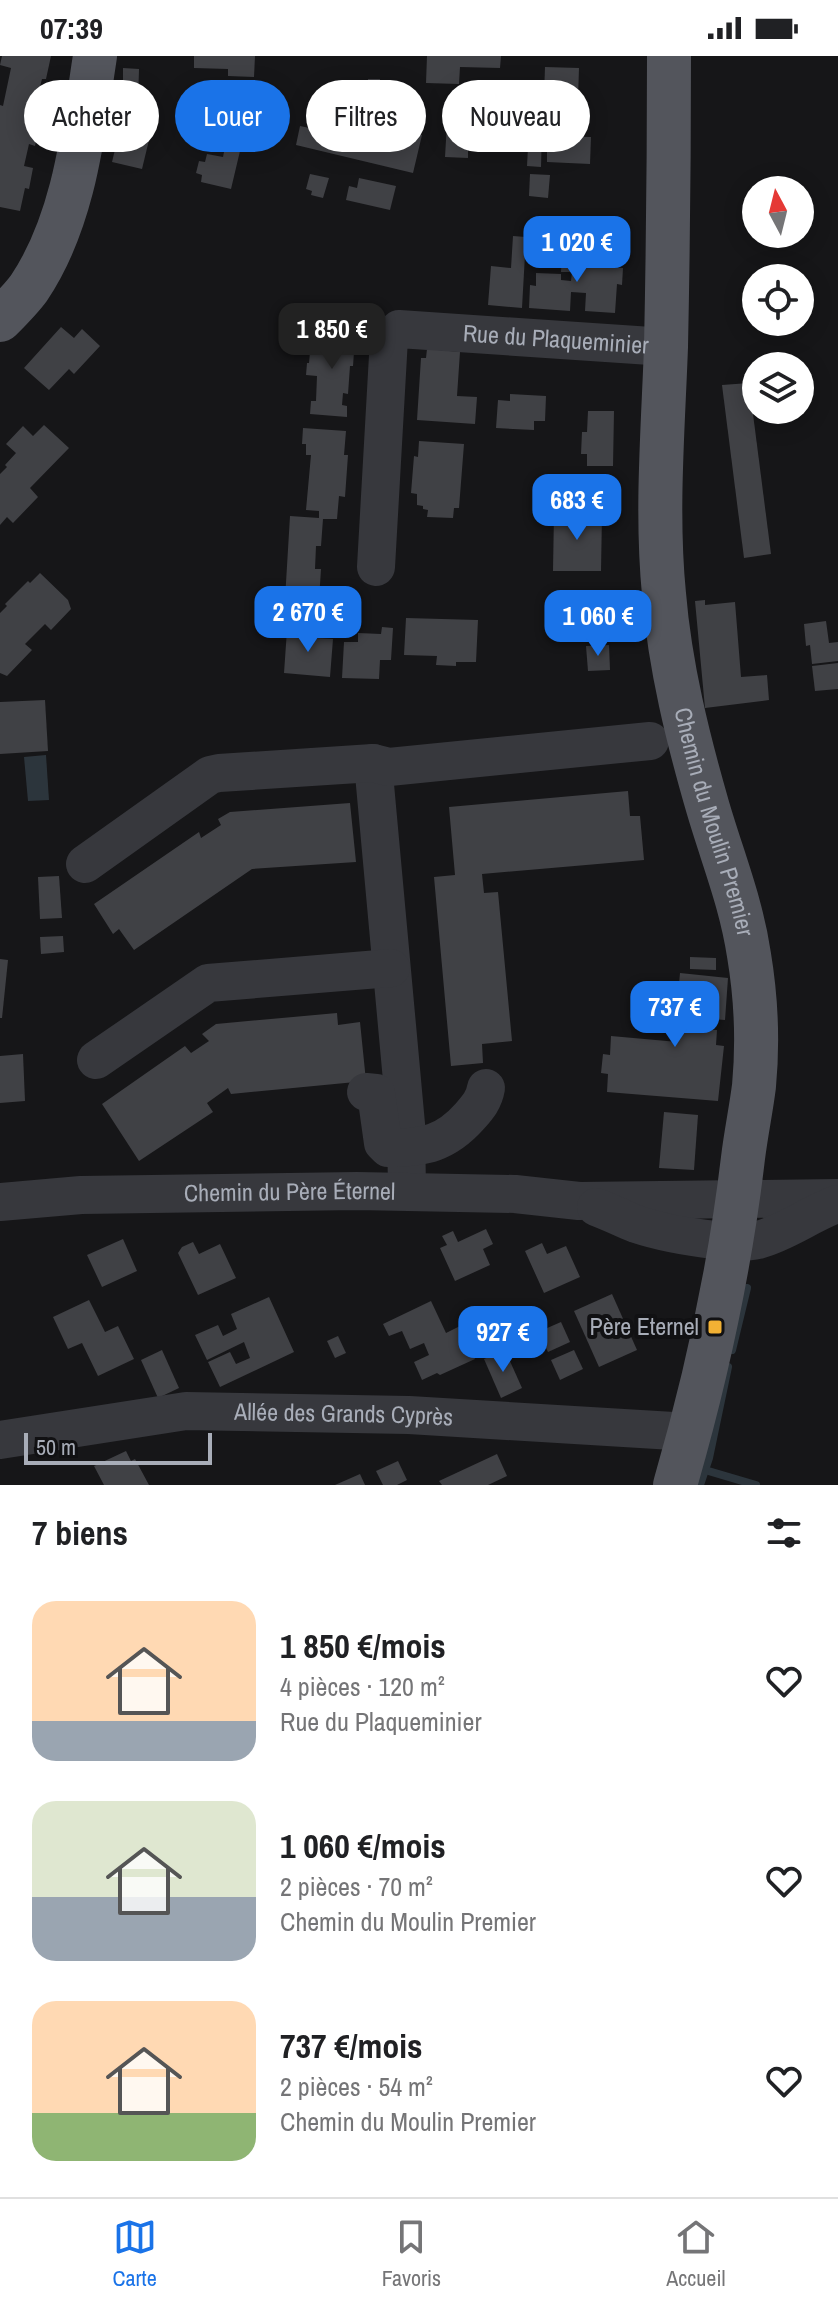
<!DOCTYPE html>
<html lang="fr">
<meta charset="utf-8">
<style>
:root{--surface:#fff;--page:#f6f6f6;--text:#202124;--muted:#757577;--line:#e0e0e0;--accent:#1a73e8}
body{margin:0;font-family:"Archivo Narrow",sans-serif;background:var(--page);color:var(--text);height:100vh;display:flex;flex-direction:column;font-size:30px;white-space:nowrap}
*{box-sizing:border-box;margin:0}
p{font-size:26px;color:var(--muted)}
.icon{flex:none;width:44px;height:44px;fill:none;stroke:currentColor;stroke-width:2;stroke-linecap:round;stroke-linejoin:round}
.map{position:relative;height:1429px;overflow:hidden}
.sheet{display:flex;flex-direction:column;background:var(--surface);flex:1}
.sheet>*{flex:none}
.hud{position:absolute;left:24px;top:24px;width:790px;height:72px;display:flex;gap:16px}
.needle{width:52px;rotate:353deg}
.buttons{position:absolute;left:742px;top:120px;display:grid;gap:16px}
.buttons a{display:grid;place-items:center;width:72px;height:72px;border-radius:50%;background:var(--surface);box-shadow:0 4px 20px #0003;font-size:40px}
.scale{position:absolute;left:24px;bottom:20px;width:188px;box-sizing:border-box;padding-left:8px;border:4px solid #a8adb8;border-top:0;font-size:22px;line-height:28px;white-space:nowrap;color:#a8adb8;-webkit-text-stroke:6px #111113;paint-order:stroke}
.price{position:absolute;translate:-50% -68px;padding:0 18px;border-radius:16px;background:var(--accent);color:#fff;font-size:26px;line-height:52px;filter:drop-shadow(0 2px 4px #0008)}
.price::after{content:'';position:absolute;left:50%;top:48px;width:24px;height:18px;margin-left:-12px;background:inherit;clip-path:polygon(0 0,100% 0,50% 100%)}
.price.on{background:#222;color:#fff}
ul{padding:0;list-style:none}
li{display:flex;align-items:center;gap:24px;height:200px;padding:0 32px}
li span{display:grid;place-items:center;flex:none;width:224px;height:160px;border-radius:24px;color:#555}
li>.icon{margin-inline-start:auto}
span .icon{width:96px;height:96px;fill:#fffc;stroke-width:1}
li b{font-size:34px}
h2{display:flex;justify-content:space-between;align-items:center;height:96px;padding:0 32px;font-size:34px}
.chip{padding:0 28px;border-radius:36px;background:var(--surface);box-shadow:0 4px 20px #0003;font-size:28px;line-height:72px}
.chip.on{background:var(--accent);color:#fff}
.status{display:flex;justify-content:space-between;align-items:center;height:56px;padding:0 40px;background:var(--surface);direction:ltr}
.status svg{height:22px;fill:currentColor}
.tab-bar{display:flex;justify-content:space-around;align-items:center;height:112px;border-top:2px solid var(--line);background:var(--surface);font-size:22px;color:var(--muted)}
.tab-bar a{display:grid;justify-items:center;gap:4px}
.tab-bar .on{color:var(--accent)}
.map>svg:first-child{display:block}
.water{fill:#2c353c}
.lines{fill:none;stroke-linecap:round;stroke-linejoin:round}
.stream{stroke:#2c353c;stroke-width:8}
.building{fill:#404145}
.minor{stroke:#37383d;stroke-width:38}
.major{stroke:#53555c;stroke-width:44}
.poi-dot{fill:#f2b134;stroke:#111113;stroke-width:3}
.labels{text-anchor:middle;stroke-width:8;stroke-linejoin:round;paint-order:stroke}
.street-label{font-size:24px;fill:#a8adb8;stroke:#111113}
.poi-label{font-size:24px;fill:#a8adb8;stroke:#111113;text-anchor:end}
</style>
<div class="status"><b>07:39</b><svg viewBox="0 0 49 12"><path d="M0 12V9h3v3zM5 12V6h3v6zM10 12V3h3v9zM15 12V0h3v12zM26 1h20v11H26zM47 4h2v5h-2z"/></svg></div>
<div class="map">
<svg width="838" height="1429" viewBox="0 0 838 1429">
<rect width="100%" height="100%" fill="#161618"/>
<!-- water -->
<polygon class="water" points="46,699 49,744 28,745 24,701"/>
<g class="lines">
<!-- stream -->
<g class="stream">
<polyline points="732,1294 747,1232"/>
<polyline points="705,1414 756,1429"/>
<polyline points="700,1429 709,1402 728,1311"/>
</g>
</g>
<!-- building -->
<g class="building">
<polygon points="2,0 51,0 46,23 42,23 36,46 44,48 35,90 29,88 24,110 33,112 29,133 25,132 20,155 0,151 0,49 3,50 11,12 0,9"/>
<polygon points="194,0 255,0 254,21 228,20 228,13 194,12"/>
<polygon points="427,0 501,0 500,12 460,11 459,28 426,27"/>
<polygon points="545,11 579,12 578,42 544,40"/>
<polygon points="123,12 139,13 138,45 123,45"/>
<polygon points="368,23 380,23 379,45 367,44"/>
<polygon points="338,24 360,25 359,43 337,42"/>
<polygon points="333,59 422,79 413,117 296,89 300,70 329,76"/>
<polygon points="447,67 483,70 482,91 468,91 468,102 445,101"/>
<polygon points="487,71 506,72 506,91 487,90"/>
<polygon points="529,72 542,73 541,111 527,110"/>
<polygon points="119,77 149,84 142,113 112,106"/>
<polygon points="547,80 591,81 590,108 547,106"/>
<polygon points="225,91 240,95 231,133 201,126 202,119 196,117 199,105 205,106 207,98 223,101"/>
<polygon points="310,118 329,122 323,142 311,139 312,135 306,133"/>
<polygon points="530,118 550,119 548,142 529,140"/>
<polygon points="359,122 396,130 390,154 346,144 349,130 357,132"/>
<polygon points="513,180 526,181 522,252 488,249 491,210 511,212"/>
<polygon points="563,186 574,187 573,191 589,192 588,210 623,212 622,229 617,228 615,257 585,255 586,237 571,236 570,255 529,252 530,229 536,230 536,217 561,218 561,224 571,225 572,216 561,216"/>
<polygon points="61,271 74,282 82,273 100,290 74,318 69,313 49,334 24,312"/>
<polygon points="320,272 352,274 351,282 355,282 353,310 350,310 348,338 343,337 342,349 347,350 347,361 310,358 311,345 316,345 317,320 306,319 307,307 309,307 310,296 318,296"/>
<polygon points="427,293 460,296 457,340 477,341 475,368 417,364 421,302 426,302"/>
<polygon points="749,327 771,498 744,502 722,329"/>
<polygon points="510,338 546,340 545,365 534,365 534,374 496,372 498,344 510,345"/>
<polygon points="588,355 614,355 613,410 587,410 587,398 581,398 582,376 587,376"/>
<polygon points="44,369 69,392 30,432 38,441 13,467 7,461 0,469 0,418 7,411 5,409 16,397 6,388 23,370 33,380"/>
<polygon points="303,372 346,375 344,399 348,399 345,441 339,440 337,463 323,463 321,490 316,490 315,513 321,513 319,544 313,543 312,562 284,560 290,460 319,462 319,455 306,454 311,399 306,399 306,388 302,388"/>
<polygon points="419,385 464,388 459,452 454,452 453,462 427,461 428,454 423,453 423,450 417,449 417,438 411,437 414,400 418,401"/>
<polygon points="554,457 602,458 601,515 553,515"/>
<polygon points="40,517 68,544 71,553 51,574 45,568 25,588 32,594 7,620 0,617 0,557 7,550 5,548 28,525 30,527"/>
<polygon points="705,544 705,549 735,546 741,621 767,619 769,644 705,652 695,545"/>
<polygon points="406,562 478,564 476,606 456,606 456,610 436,609 437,600 404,599"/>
<polygon points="826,565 829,587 838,586 838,605 812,608 810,589 806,590 804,568"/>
<polygon points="382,571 393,572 391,604 380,604 379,623 342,622 344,586 358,586 358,577 381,578"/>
<polygon points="287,574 316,576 315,582 333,583 330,621 284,617"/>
<polygon points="609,589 610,614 588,615 586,590"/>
<polygon points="838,607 838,633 815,635 812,610"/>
<polygon points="45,644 48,695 0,698 0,646"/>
<polygon points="628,735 630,760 640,760 644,804 482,818 484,837 498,836 512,985 482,988 483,1007 451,1010 434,821 455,819 449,751"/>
<polygon points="350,747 356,806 252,813 134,894 119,873 113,878 94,848 199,776 201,782 221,769 218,763 230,756"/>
<polygon points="59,820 62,862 40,863 38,821"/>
<polygon points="63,880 64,896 41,898 40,881"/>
<polygon points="690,901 716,902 716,914 690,913"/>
<polygon points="0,903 8,904 2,962 0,962"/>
<polygon points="680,917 728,922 725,964 699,962 698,973 717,974 716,989 724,990 718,1045 607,1036 608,1018 601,1017 603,998 610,999 611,980 678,986 680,961 676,961"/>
<polygon points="337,957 338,969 360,966 366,1025 231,1038 228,1032 207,1047 213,1056 139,1105 102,1048 185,990 191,997 209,985 202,978 216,968"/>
<polygon points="23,998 25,1045 0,1047 0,1000"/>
<polygon points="664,1056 698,1059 694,1114 659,1112"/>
<polygon points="486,1173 493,1188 483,1193 490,1209 455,1225 440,1192 447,1189 442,1180 453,1175 458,1186"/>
<polygon points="123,1183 137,1215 102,1231 87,1199"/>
<polygon points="193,1186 199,1198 220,1188 236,1222 198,1239 178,1197 182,1191"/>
<polygon points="542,1187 547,1198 566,1190 580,1221 544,1237 525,1195"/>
<polygon points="612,1238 637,1294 599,1311 574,1255"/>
<polygon points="269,1241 294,1296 220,1331 208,1306 230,1296 236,1308 250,1302 244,1286 207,1304 195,1279 218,1269 223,1280 237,1273 231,1258"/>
<polygon points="89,1244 105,1276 118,1270 134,1303 98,1320 82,1287 68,1293 53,1261"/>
<polygon points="431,1245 446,1277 460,1270 475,1303 440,1319 437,1317 422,1324 414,1306 429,1299 424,1287 410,1293 402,1275 389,1280 383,1268"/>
<polygon points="561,1266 570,1286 548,1296 538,1276"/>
<polygon points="338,1280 346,1297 335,1302 327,1285"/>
<polygon points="162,1294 179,1332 158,1342 141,1304"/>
<polygon points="505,1294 522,1332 501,1342 484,1303"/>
<polygon points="574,1294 583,1313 560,1324 551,1304"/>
<polygon points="126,1395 131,1405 135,1403 149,1429 104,1429 94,1410"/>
<polygon points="497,1398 507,1420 488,1429 442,1429 439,1425"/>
<polygon points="398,1405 407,1424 397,1429 383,1429 376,1415"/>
<polygon points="360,1418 365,1429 335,1429"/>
</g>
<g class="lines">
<!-- minor -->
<g class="minor">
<path id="s1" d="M 376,511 L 389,282 L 399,273 L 666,291"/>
<polyline points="373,707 406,1068 407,1135"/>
<polyline points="85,808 210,719 219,717 373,707 389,711 650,685"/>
<polyline points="96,1004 208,927 391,912"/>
<path d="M 366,1036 L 376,1037 L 383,1087 L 388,1092 C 425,1092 446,1087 470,1060 C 478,1051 484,1044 486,1032"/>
<path id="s2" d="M 0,1146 L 81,1139 L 357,1135 L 515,1138 L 579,1145 L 838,1142"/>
<path d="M 596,1151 C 610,1156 623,1163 636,1168 C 663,1177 688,1181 715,1184 C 729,1186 745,1187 758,1184 C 785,1177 810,1158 837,1148"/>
<path id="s3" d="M 0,1384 L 186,1355 L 409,1359 L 690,1376"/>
</g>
<!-- major -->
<g class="major">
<path id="s4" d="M 669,0 C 669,97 668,194 666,291 C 663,373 656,457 664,538 C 670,611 688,683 708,752 C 723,803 741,846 749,899 C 756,941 758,987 754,1030 C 751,1054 746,1077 743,1102 C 730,1212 706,1322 675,1429"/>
<path d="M 0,264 C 10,254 21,243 29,232 C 74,165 83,78 95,0"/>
</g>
</g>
<!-- markers -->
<rect class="poi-dot" x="707" y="1263" width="16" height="16" rx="4"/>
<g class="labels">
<!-- street labels -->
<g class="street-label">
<text dy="8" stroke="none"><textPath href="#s1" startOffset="400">Rue du Plaqueminier</textPath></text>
<text dy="8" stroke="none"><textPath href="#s4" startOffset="772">Chemin du Moulin Premier</textPath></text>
<text dy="8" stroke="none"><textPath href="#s2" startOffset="290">Chemin du Père Éternel</textPath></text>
<text dy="8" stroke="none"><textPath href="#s3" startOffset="346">Allée des Grands Cyprès</textPath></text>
</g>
<!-- poi labels -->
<g class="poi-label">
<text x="699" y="1279">Père Eternel</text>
</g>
</g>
</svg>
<div class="buttons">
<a><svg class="needle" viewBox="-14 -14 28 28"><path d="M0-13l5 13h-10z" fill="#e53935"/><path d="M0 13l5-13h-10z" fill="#757577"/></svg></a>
<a><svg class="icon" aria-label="locate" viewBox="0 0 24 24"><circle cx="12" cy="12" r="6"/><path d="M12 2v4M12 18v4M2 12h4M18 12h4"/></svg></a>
<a><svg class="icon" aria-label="layers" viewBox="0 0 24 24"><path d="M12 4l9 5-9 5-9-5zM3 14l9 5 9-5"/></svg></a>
</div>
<div class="scale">50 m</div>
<b class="price" style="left:577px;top:228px">1 020 €</b>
<b class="price on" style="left:332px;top:315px">1 850 €</b>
<b class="price" style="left:577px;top:486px">683 €</b>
<b class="price" style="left:308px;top:598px">2 670 €</b>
<b class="price" style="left:598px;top:602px">1 060 €</b>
<b class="price" style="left:675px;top:993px">737 €</b>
<b class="price" style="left:503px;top:1318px">927 €</b>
<div class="hud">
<a class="chip">Acheter</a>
<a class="chip on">Louer</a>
<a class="chip">Filtres</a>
<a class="chip">Nouveau</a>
</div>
</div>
<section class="sheet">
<h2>7 biens<svg class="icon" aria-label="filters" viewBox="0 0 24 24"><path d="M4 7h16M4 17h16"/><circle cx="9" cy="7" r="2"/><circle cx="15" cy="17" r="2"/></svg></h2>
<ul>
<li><span style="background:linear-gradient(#ffd9b3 75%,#9aa5b1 0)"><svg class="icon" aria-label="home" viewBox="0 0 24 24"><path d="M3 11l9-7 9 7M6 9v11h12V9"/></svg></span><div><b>1 850 €/mois</b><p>4 pièces · 120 m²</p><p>Rue du Plaqueminier</p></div><svg class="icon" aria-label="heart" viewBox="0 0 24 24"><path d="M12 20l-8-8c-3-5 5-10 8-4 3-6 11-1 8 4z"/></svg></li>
<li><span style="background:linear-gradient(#dfe7d0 60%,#9aa5b1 0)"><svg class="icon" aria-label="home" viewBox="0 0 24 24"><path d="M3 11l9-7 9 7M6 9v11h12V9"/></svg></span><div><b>1 060 €/mois</b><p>2 pièces · 70 m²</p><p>Chemin du Moulin Premier</p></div><svg class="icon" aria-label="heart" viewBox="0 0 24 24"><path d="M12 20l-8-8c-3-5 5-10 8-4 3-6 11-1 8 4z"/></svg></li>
<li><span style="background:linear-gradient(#ffd9b3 70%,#8fb573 0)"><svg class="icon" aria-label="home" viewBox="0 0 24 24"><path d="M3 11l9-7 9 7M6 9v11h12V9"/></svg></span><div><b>737 €/mois</b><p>2 pièces · 54 m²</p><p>Chemin du Moulin Premier</p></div><svg class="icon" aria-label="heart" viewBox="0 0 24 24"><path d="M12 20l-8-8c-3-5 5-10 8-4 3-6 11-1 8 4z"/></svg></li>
</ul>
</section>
<nav class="tab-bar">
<a class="on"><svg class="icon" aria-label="map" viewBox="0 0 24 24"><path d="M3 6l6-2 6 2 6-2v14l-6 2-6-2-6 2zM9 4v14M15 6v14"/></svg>Carte</a>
<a><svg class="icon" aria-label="saved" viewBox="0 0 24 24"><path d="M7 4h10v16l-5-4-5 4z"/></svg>Favoris</a>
<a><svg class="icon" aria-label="home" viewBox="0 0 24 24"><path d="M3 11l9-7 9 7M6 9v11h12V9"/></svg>Accueil</a>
</nav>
